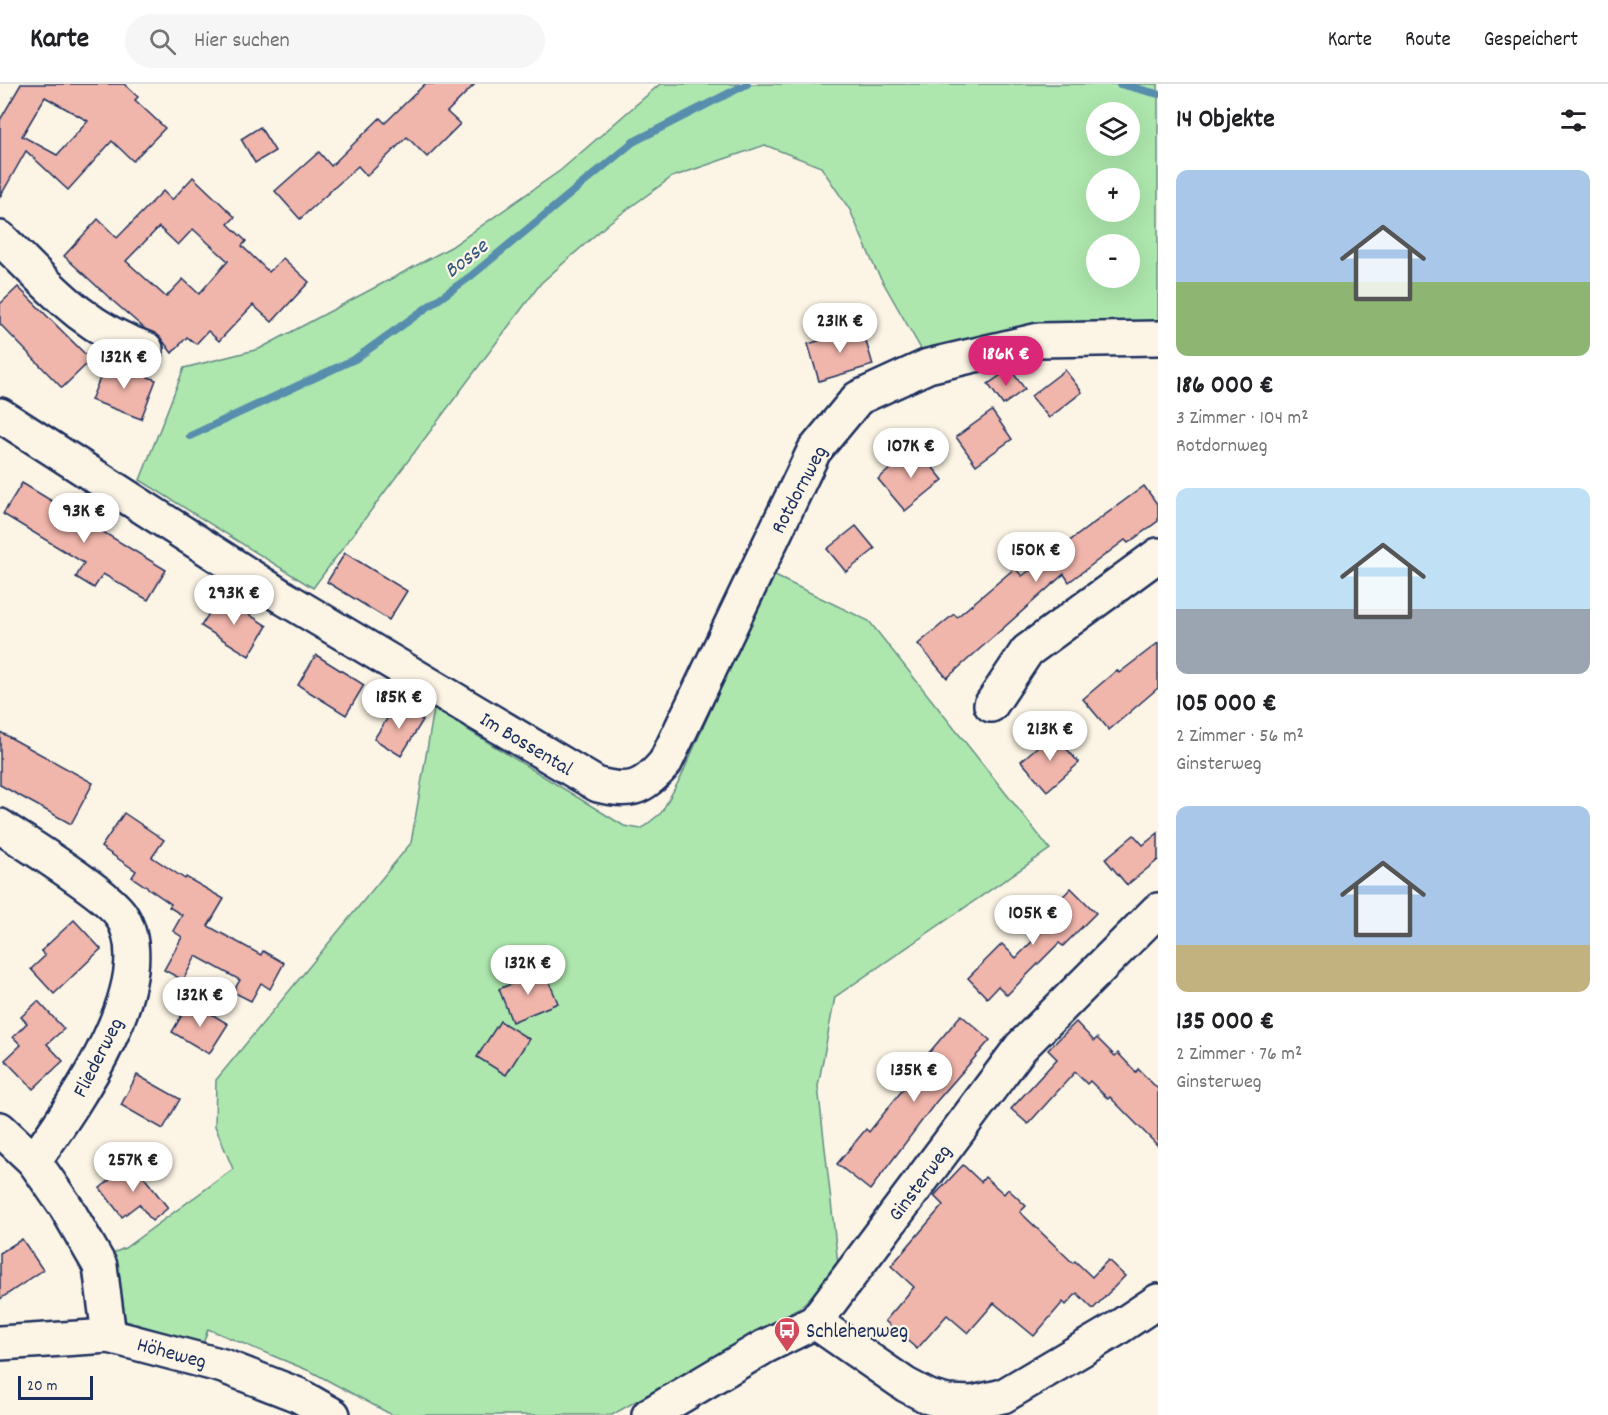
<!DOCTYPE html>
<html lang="de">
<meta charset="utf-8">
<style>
:root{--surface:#fff;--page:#f6f6f6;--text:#202124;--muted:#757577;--line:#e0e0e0;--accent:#db2777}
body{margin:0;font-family:Dekko,sans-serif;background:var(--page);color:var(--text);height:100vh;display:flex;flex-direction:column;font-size:22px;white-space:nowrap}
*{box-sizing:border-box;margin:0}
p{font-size:20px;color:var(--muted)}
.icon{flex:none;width:33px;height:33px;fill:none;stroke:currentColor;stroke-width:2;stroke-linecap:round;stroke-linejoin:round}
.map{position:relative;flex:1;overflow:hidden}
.drawer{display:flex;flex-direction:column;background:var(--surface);width:450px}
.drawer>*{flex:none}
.buttons{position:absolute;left:1086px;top:18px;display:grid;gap:12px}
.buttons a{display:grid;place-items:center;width:54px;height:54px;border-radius:50%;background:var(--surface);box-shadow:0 6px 24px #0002;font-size:30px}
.scale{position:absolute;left:18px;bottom:15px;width:75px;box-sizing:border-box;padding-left:6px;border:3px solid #1b2f5e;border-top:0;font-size:16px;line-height:21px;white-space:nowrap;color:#1b2f5e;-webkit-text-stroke:4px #fcf5e5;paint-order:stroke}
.price{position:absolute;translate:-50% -51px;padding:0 14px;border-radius:21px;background:#fff;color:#222;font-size:20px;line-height:39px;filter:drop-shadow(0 2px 3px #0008)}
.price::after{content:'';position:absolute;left:50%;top:36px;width:18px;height:14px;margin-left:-9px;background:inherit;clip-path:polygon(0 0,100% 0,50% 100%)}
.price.active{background:var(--accent);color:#fff}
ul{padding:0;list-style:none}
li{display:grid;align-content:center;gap:12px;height:318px;padding:0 18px}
li span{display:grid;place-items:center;height:186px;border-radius:12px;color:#555}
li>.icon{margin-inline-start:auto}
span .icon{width:108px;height:108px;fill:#fffc;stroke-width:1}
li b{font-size:26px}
h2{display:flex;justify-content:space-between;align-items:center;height:72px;padding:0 18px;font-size:26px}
header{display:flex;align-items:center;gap:36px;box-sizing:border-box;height:84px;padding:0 30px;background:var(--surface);border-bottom:2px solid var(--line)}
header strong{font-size:28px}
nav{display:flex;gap:33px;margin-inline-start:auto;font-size:21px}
.search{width:420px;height:54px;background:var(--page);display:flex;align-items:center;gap:15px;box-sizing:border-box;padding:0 21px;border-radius:33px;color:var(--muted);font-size:22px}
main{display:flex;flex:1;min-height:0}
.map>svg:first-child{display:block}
.green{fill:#ade7ad;stroke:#648b86;stroke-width:1.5;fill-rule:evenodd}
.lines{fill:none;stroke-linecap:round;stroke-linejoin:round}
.stream{stroke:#598ead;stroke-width:8}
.building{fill:#f0b5ab;stroke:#1b2f5e;stroke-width:1.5;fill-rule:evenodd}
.minor-casing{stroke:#1b2f5e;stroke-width:38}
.minor{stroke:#fcf5e5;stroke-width:33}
.labels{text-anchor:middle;stroke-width:4.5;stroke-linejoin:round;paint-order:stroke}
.street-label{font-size:21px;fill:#1b2f5e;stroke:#fcf5e5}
.poi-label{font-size:21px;fill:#1b2f5e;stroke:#fcf5e5;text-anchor:start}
.water-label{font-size:22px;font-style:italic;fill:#35577f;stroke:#fcf5e5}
</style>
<header>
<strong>Karte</strong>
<div class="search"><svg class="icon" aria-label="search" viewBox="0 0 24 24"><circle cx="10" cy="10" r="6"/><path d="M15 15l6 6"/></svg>Hier suchen</div>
<nav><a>Karte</a><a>Route</a><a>Gespeichert</a></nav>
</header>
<main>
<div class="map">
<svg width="1158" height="1331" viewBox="0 0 1158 1331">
<rect width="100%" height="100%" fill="#fcf5e5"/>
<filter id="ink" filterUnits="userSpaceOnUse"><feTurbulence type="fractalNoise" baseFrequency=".0167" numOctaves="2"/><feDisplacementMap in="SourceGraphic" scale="12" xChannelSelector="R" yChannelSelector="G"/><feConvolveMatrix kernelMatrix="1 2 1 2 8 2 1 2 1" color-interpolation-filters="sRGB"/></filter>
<g filter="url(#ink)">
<!-- green -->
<g class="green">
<path d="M 660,0 L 1158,0 L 1158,244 L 925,272 L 875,184 L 850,126 L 821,83 L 765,61 L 672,93 L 610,138 L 541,199 L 313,504 L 140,396 L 184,284 L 259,265 L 451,163 L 561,86 ZM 1096,28 L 1130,28 L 1130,62 L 1096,62 ZM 1096,94 L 1130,94 L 1130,128 L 1096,128 ZM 1096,160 L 1130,160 L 1130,194 L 1096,194 Z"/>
<polygon points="771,490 869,537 1050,765 835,913 818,1002 838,1180 823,1202 800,1223 612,1331 392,1331 312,1288 208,1245 203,1260 126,1237 106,1172 125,1164 233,1085 215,1042 216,996 411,759 434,625 624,742 641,745 661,729 681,693"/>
</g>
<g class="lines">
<!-- stream -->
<g class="stream">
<polyline points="1120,0 1158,10"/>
<polyline points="190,352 355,275 471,192 633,58 747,0"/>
</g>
</g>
<!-- building -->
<g class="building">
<path d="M 21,0 L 124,0 L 138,13 L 135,16 L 165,44 L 133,77 L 112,57 L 68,106 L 26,67 L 0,113 L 0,36 ZM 45,13 L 88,37 L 57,71 L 22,52 Z"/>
<polygon points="425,0 475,0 447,28 460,40 427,73 407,53 367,92 358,82 300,135 275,107 319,68 331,82 380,34 385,39"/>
<polygon points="260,43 275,67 255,79 241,55"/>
<path d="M 193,93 L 235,133 L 228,140 L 246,157 L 242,162 L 269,188 L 283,174 L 309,198 L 272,238 L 253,221 L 219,257 L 208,247 L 196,260 L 187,253 L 172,269 L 160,253 L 145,245 L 114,218 L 64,172 L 98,135 L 117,154 L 163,107 L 172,116 ZM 159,143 L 178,161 L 193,145 L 228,177 L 199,210 L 183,195 L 166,213 L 126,177 Z"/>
<polygon points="18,203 91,276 62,304 0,240 0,220"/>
<polygon points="862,244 873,281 819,297 808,260"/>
<polygon points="107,277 156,296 141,335 91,316"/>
<polygon points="1010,285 1025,305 1003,321 988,300"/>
<polygon points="1065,286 1082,308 1049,334 1031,312"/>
<polygon points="992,327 1012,355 976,381 956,353"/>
<polygon points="916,363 943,396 905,427 878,395"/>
<polygon points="22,399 166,486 148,516 103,490 94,504 76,493 84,479 3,430"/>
<polygon points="1144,402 1158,421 1158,437 1128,459 1125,456 1069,498 1064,490 947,594 918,560 954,530 957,533 1015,484 1022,492"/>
<polygon points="856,442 875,465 846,488 827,465"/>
<polygon points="345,469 407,507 389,536 327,498"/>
<polygon points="220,512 267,542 249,572 201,542"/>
<polygon points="1158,559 1158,604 1109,646 1083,615 1117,586 1119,589"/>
<polygon points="316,571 364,601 346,631 298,601"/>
<polygon points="397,619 423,636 401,672 374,655"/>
<polygon points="0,648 93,699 71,740 0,701"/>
<polygon points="1053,649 1079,679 1047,707 1021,677"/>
<polygon points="124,729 164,756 152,773 185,795 186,793 224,815 208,842 261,871 263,867 284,879 270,905 261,899 251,917 233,908 240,896 196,872 183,896 164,886 182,853 173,847 182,831 169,823 171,820 132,793 136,787 101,763"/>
<polygon points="1158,749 1158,776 1127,801 1105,775 1134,751 1143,761"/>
<polygon points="1071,804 1096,829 1063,862 1059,859 1007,911 998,902 987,914 968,894 1002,860 1016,874 1045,844 1038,838"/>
<polygon points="74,836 101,865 54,910 31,885 45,872 41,867"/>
<polygon points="544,886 558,919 512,938 499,905"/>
<polygon points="38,917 64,945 47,960 63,977 33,1005 5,976 21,961 13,953 27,939 21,933"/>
<polygon points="190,917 228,940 209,970 172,948"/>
<polygon points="961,931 990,956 936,1018 870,1106 837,1080 866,1045 869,1048 924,979 922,977"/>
<polygon points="500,937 529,955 506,991 477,973"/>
<polygon points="1076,938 1094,957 1097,954 1115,972 1118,969 1136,988 1138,985 1158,1005 1158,1062 1110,1013 1108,1015 1090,997 1087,1000 1075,988 1028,1040 1011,1025 1057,975 1048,966"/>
<polygon points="137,991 180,1015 163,1045 121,1021"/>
<polygon points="132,1078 168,1124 152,1137 139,1120 122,1133 100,1104"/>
<polygon points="963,1081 981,1098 985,1093 1004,1110 1008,1105 1026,1122 1020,1128 1073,1179 1075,1177 1092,1193 1108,1176 1125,1192 1093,1225 1077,1209 1066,1221 1063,1218 1034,1252 994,1219 968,1249 947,1231 917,1265 885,1237 914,1203 891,1182 943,1121 934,1112"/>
<polygon points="22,1155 43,1186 0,1215 0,1169"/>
</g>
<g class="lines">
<!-- minor casing -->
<g class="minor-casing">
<g id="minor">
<path d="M 0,154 C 48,200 81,243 146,265"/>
<path d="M 0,331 L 284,514 L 598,701 C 630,709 643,705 665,679 L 814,367 L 858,314 L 928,282 L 1039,256 L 1158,254"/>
<polyline points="991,621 1027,567 1158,471"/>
<path d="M 0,742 C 26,760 107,809 121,831 C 163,897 72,1023 34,1077"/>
<polyline points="0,1045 34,1077 66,1123 100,1182 109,1252"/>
<polyline points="815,1238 906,1301 929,1313 947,1318 972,1319 1003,1312 1113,1247 1158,1217"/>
<polyline points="0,1259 109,1252 223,1282 298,1311 333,1331"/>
<polyline points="649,1331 764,1263 815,1238 1021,963 1158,826"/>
</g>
</g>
<!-- minor -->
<use href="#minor" class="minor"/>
</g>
</g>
<!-- icons -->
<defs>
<g id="bus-pin" transform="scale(1.35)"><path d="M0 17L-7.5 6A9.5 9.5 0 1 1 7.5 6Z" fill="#d1495b" stroke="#fcf5e5"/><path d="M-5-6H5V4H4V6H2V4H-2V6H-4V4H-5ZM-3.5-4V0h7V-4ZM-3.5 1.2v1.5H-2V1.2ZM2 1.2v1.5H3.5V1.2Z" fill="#fff"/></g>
</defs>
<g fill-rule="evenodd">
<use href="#bus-pin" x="787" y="1246"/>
</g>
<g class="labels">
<!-- street labels -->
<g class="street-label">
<text transform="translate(798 405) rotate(-62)" y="7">Rotdornweg</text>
<text transform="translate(527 659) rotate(31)" y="7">Im Bossental</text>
<text transform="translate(97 973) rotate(-63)" y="7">Fliederweg</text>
<text transform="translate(919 1098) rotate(-53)" y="7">Ginsterweg</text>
<text transform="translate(172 1268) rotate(15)" y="7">Höheweg</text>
</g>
<!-- poi labels -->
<g class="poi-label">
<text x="806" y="1253">Schlehenweg</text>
</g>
<!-- water labels -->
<g class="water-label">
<text transform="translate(465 173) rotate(-38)" y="8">Bosse</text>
</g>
</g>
</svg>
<div class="buttons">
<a><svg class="icon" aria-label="layers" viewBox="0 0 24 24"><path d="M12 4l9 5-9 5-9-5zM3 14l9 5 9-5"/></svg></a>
<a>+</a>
<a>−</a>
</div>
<div class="scale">20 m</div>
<b class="price" style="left:840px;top:270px">231K €</b>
<b class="price active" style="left:1006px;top:303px">186K €</b>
<b class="price" style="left:124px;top:306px">132K €</b>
<b class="price" style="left:911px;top:395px">107K €</b>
<b class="price" style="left:84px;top:460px">93K €</b>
<b class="price" style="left:1036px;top:499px">150K €</b>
<b class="price" style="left:234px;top:542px">293K €</b>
<b class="price" style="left:399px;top:646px">185K €</b>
<b class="price" style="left:1050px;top:678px">213K €</b>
<b class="price" style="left:1033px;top:862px">105K €</b>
<b class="price" style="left:528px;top:912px">132K €</b>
<b class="price" style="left:200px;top:944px">132K €</b>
<b class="price" style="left:914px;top:1019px">135K €</b>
<b class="price" style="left:133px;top:1109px">257K €</b>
</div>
<section class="drawer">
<h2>14 Objekte<svg class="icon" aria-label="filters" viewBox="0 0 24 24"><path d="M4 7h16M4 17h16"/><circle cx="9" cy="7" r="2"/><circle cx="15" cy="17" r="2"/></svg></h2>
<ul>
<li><span style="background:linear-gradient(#a9c7e8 60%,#8fb573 0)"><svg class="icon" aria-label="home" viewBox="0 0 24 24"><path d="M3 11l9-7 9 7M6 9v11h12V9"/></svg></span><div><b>186 000 €</b><p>3 Zimmer · 104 m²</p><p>Rotdornweg</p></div></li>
<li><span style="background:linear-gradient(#bfe0f5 65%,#9aa5b1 0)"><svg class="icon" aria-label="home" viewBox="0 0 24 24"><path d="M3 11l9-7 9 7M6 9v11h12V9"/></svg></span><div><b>105 000 €</b><p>2 Zimmer · 56 m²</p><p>Ginsterweg</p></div></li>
<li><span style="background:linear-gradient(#a9c7e8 75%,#c2b280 0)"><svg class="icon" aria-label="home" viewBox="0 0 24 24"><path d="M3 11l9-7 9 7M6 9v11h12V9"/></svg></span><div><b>135 000 €</b><p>2 Zimmer · 76 m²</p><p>Ginsterweg</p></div></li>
</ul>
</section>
</main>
